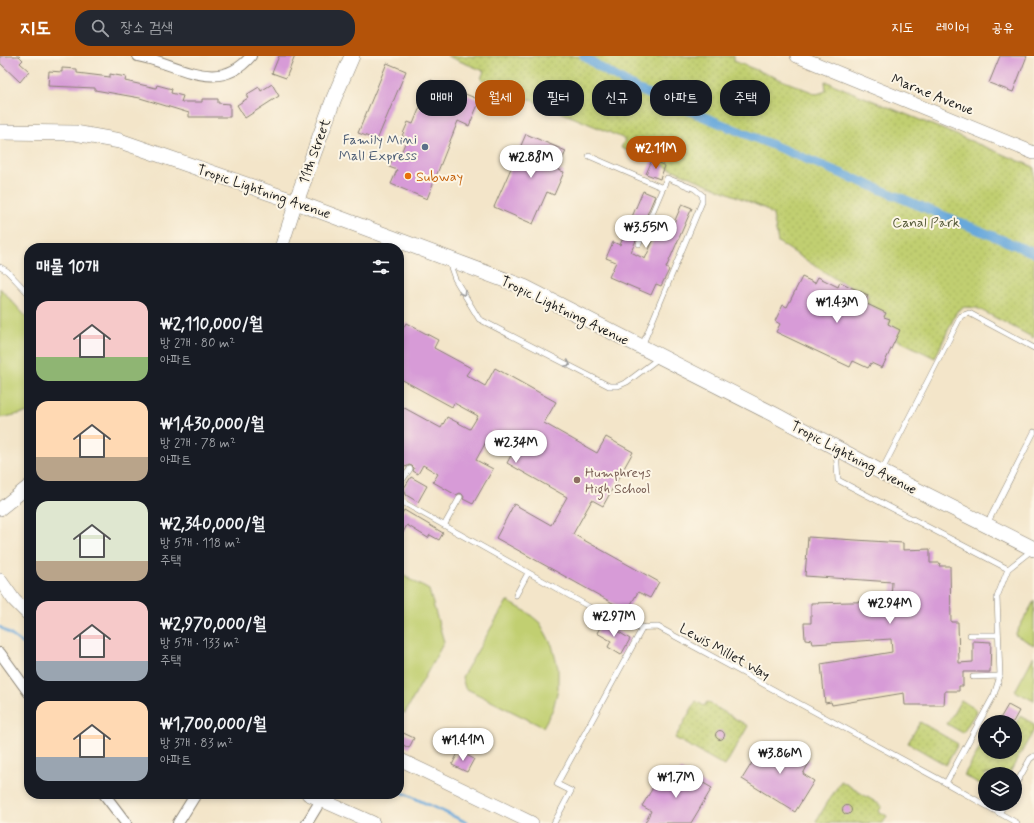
<!DOCTYPE html>
<html lang="ko">
<meta charset="utf-8">
<style>
:root{--surface:#171b24;--page:#242831;--text:#f1f3f6;--muted:#9ea1a6;--accent:#b45309}
body{margin:0;font-family:Mynerve,"Poor Story",sans-serif;background:var(--page);color:var(--text);height:100vh;display:flex;flex-direction:column;font-size:15px;white-space:nowrap}
*{box-sizing:border-box;margin:0}
p{font-size:13px;color:var(--muted)}
.icon{flex:none;width:22px;height:22px;fill:none;stroke:currentColor;stroke-width:2;stroke-linecap:round;stroke-linejoin:round}
.map{position:relative;flex:1;overflow:hidden}
.side{position:absolute;left:24px;top:187px;width:380px;height:556px;display:flex;flex-direction:column;background:var(--surface);border-radius:16px;box-shadow:0 2px 6px #0003}
.side>*{flex:none}
.banner{position:absolute;left:416px;top:24px;width:380px;height:36px;display:flex;gap:8px}
.fabs{position:absolute;left:978px;top:659px;display:grid;gap:8px}
.fabs a{display:grid;place-items:center;width:44px;height:44px;border-radius:50%;background:var(--surface);box-shadow:0 2px 6px #0003;font-size:20px}
.price{position:absolute;translate:-50% -34px;padding:0 9px;border-radius:14px;background:#fff;color:#222;font-size:13px;line-height:26px;filter:drop-shadow(0 1px 2px #0008)}
.price::after{content:'';position:absolute;left:50%;top:24px;width:12px;height:9px;margin-left:-6px;background:inherit;clip-path:polygon(0 0,100% 0,50% 100%)}
.price.on{background:var(--accent);color:#fff}
ul{padding:0;list-style:none}
li{display:flex;align-items:center;gap:12px;height:100px;padding:0 12px}
li span{display:grid;place-items:center;flex:none;width:112px;height:80px;border-radius:12px;color:#555}
li>.icon{margin-inline-start:auto}
span .icon{width:48px;height:48px;fill:#fffc;stroke-width:1}
li b{font-size:17px}
h2{display:flex;justify-content:space-between;align-items:center;height:48px;padding:0 12px;font-size:17px}
.pill{padding:0 14px;border-radius:16px;background:var(--surface);box-shadow:0 2px 6px #0003;font-size:14px;line-height:36px}
.pill.on{background:var(--accent);color:#fff}
header{display:flex;align-items:center;gap:24px;box-sizing:border-box;height:56px;padding:0 20px;background:var(--accent);color:#fff}
header strong{font-size:19px}
nav{display:flex;gap:22px;margin-inline-start:auto;font-size:14px}
.search{width:280px;height:36px;background:var(--page);display:flex;align-items:center;gap:10px;box-sizing:border-box;padding:0 14px;border-radius:16px;color:var(--muted);font-size:15px}
.map>svg:first-child{display:block}
.grass{fill:#c1cf71;stroke:#6e7646}
.park{fill:url(#park-dots);stroke:#6e7646}
.lines{fill:none;stroke-linecap:round;stroke-linejoin:round}
.stream{stroke:#67a8db;stroke-width:2.5}
.canal{stroke:#67a8db;stroke-width:9}
.building{fill:#d79bd7}
.service-casing{stroke:#888072;stroke-width:6}
.minor-casing{stroke:#888072;stroke-width:12}
.tertiary-casing{stroke:#888072;stroke-width:14}
.secondary-casing{stroke:#888072;stroke-width:16}
.service{stroke:#fff;stroke-width:5}
.minor{stroke:#fff;stroke-width:10}
.tertiary{stroke:#fff;stroke-width:13}
.secondary{stroke:#fff;stroke-width:15}
.oneway{stroke:#999}
.service-dot{fill:#5c6f8a;stroke:#fcf5e5;stroke-width:1.5}
.food-dot{fill:#e8710a;stroke:#fcf5e5;stroke-width:1.5}
.education-dot{fill:#8d6e63;stroke:#fcf5e5;stroke-width:1.5}
.labels{text-anchor:middle;stroke-width:4;stroke-linejoin:round;paint-order:stroke}
.street-label{font-size:14px;fill:#1c1c1c;stroke:#fcf5e5}
.service-label{font-size:14px;fill:#4e5e75;stroke:#fcf5e5;text-anchor:end}
.food-label{font-size:14px;fill:#c56008;stroke:#fcf5e5;text-anchor:start}
.park-label{font-size:14px;fill:#565b3a;stroke:#fcf5e5}
.education-label{font-size:14px;fill:#785e54;stroke:#fcf5e5;text-anchor:start}
</style>
<header>
<strong>지도</strong>
<div class="search"><svg class="icon" aria-label="search" viewBox="0 0 24 24"><circle cx="10" cy="10" r="6"/><path d="M15 15l6 6"/></svg>장소 검색</div>
<nav><a>지도</a><a>레이어</a><a>공유</a></nav>
</header>
<div class="map">
<svg width="1034" height="767" viewBox="0 0 1034 767">
<defs>
<pattern id="park-dots" width="8" height="8" patternUnits="userSpaceOnUse"><rect width="8" height="8" fill="#c1cf71"/><path d="M2 2h.1M6 6h.1" fill="none" stroke="#a5b161" stroke-width="1.8" stroke-linecap="round"/></pattern>
</defs>
<rect width="100%" height="100%" fill="#fcf5e5"/>
<filter id="ink" filterUnits="userSpaceOnUse"><feTurbulence type="fractalNoise" baseFrequency=".025" numOctaves="2"/><feDisplacementMap in="SourceGraphic" scale="8" xChannelSelector="R" yChannelSelector="G"/><feConvolveMatrix kernelMatrix="1 2 1 2 8 2 1 2 1" color-interpolation-filters="sRGB"/></filter>
<filter id="wash" filterUnits="userSpaceOnUse"><feTurbulence type="fractalNoise" baseFrequency=".012" numOctaves="4" result="noise"/><feDisplacementMap in="SourceGraphic" scale="16" xChannelSelector="R" yChannelSelector="G"/><feGaussianBlur stdDeviation="0.9" result="paint"/><feColorMatrix in="noise" values="0 0 0 0 0 0 0 0 0 0 0 0 0 0 0 0 0 1.4 0 .05"/><feComposite in="paint" operator="in"/></filter>
<g filter="url(#wash)">
<rect width="100%" height="100%" fill="#f3e5c9"/>
<!-- grass -->
<g class="grass">
<polygon points="0,232 29,264 29,356 0,362"/>
<polygon points="399,517 429,534 444,586 405,657 399,655"/>
<polygon points="507,545 527,556 540,567 552,589 558,612 558,633 553,653 543,671 465,632 462,621"/>
<polygon points="1034,545 1034,589 1015,579"/>
<polygon points="1034,600 1034,645 1015,635"/>
</g>
<!-- park -->
<g class="park">
<polygon points="447,0 734,0 734,5 817,38 826,35 825,25 1034,111 1034,282 977,252 964,251 957,255 935,302 896,283 888,268 890,263 884,261 886,257 865,247 868,239 840,226 778,186 773,159 764,152 621,92 625,83 481,23 484,15"/>
<polygon points="961,644 977,654 963,677 947,668"/>
<polygon points="696,645 704,650 707,646 748,670 725,710 675,682"/>
<polygon points="1020,660 1034,668 1034,674 1009,718 985,718 985,731 964,719 984,685 985,686 985,696 1015,696 1015,669"/>
<polygon points="920,666 958,688 946,709 908,687"/>
<polygon points="841,725 882,750 879,755 887,760 883,767 819,767 816,765"/>
</g>
<g class="lines">
<!-- stream -->
<g class="stream">
<polyline points="0,571 29,592"/>
<polyline points="399,735 468,767"/>
</g>
<!-- canal -->
<polyline class="canal" points="584,0 604,14 639,34 1034,197"/>
</g>
<g id="blocks">
<!-- building -->
<g class="building">
<polygon points="0,0 19,0 23,4 20,7 29,15 20,26 0,7"/>
<polygon points="279,0 295,0 286,22 272,17"/>
<polygon points="1000,0 1027,0 1013,36 989,27"/>
<polygon points="387,7 406,15 377,84 358,77"/>
<polygon points="62,12 77,13 77,17 110,21 110,18 126,21 125,25 156,32 157,29 172,33 171,37 183,40 181,46 202,46 202,43 218,43 218,47 230,48 230,61 189,61 189,57 140,42 95,34 95,32 48,30 49,15 62,16"/>
<polygon points="431,24 480,44 469,70 458,65 427,143 391,128 397,114 389,111 394,100 399,102 407,82 402,80 408,66 413,68"/>
<polygon points="272,28 279,40 245,62 237,49 248,42 246,39 259,31 261,35"/>
<polygon points="526,78 566,95 558,114 564,116 554,139 547,136 533,168 494,151"/>
<polygon points="652,104 665,110 660,123 646,118"/>
<polygon points="643,135 655,140 631,196 645,203 662,164 673,169 682,148 692,152 666,212 669,214 661,230 656,228 651,239 609,221 616,206 606,202 613,186 620,189"/>
<polygon points="802,221 815,227 818,221 838,231 840,226 868,239 865,247 886,257 884,261 890,263 888,268 900,274 882,312 871,307 868,312 853,305 850,311 776,276 780,268 775,265 783,249 787,251"/>
<polygon points="406,267 438,284 434,292 471,312 466,319 485,330 495,312 556,346 544,367 597,397 606,381 633,396 603,450 592,444 573,478 659,526 650,542 638,536 627,555 496,482 514,448 551,469 567,441 507,407 517,388 492,375 476,404 493,413 473,448 463,443 464,441 462,438 460,437 456,439 433,426 438,418 423,409 418,418 413,415 414,412 412,410 409,409 406,411 399,407 399,349 441,372 447,361 470,373 478,360 454,347 452,351 399,322 399,280"/>
<polygon points="411,421 427,430 418,446 406,439 404,432"/>
<polygon points="404,454 443,477 439,484 430,479 428,482 407,469 399,484 399,463"/>
<polygon points="808,481 903,487 903,494 930,493 930,507 940,507 939,510 950,510 951,566 958,566 959,607 973,606 973,585 991,586 990,616 963,616 963,630 959,630 959,635 945,635 944,649 905,649 904,637 832,649 831,646 825,647 821,608 892,596 891,583 813,588 812,584 805,583 804,567 811,567 811,547 891,545 892,526 805,520"/>
<polygon points="603,566 630,583 621,599 608,591 611,585 597,577"/>
<polygon points="1008,649 1019,655 1013,666 998,666"/>
<circle cx="720" cy="679" r="4.5"/>
<polygon points="399,675 414,682 409,692 399,687"/>
<polygon points="779,686 810,705 803,718 814,725 795,756 742,723 763,689 773,695"/>
<polygon points="459,695 474,703 467,716 452,709"/>
<polygon points="681,714 712,732 691,767 645,767 651,755 642,750 661,718 674,725"/>
<circle cx="847" cy="754" r="4.5"/>
</g>
</g>
</g>
<g filter="url(#ink)">
<use href="#blocks" fill-opacity="0" stroke="#888072" stroke-width="1"/>
<g class="lines">
<!-- service casing -->
<g class="service-casing">
<g id="service">
<polyline points="589,100 663,132"/>
<polyline points="639,188 667,122 695,133 702,139 702,146 642,290"/>
<polyline points="449,206 455,223 479,263 609,330 618,330 627,326 659,302"/>
<polyline points="0,211 7,215 29,238"/>
<polyline points="836,394 838,424 1008,513 1032,494"/>
<polyline points="882,414 961,260 969,257 1034,292"/>
<polyline points="399,429 410,413"/>
<polyline points="399,444 627,572 658,571 946,727 1017,767"/>
<polyline points="445,468 460,441"/>
<polyline points="987,468 1034,376"/>
<polyline points="516,539 528,517"/>
<polyline points="970,579 998,579"/>
<polyline points="973,621 1000,620"/>
<polyline points="946,727 994,639 1000,620 997,541 1008,513"/>
<polyline points="1015,730 1030,703 1034,700"/>
<polyline points="999,757 1005,748"/>
<polyline points="554,767 571,735 557,728 643,571"/>
</g>
</g>
<!-- minor casing -->
<g class="minor-casing">
<g id="minor">
<path d="M 138,0 C 177,7 218,40 251,0"/>
<polyline points="0,597 29,637"/>
<polyline points="104,738 126,767"/>
<polyline points="178,767 196,738"/>
<polyline points="307,767 321,744"/>
</g>
</g>
<!-- tertiary casing -->
<g class="tertiary-casing">
<g id="tertiary">
<polyline points="797,0 1034,97"/>
<polyline points="281,192 296,146"/>
<polyline points="0,453 29,430"/>
<polyline points="0,524 14,544 29,559"/>
<polyline points="399,703 532,767"/>
<polyline points="308,738 373,767"/>
</g>
</g>
<!-- secondary casing -->
<g class="secondary-casing">
<g id="secondary">
<polyline points="0,76 75,77 120,85 296,146 524,231 775,359 881,416 1034,493"/>
<polyline points="296,146 334,42 352,0"/>
</g>
</g>
<!-- service -->
<use href="#service" class="service"/>
<!-- minor -->
<use href="#minor" class="minor"/>
<!-- tertiary -->
<use href="#tertiary" class="tertiary"/>
<!-- secondary -->
<use href="#secondary" class="secondary"/>
</g>
<!-- one-way arrows -->
<defs><path id="oneway-chevron" d="M-2-3.5L2.5 0L-2 3.5" fill="none" stroke-width="1.6" stroke-linecap="round" stroke-linejoin="round"/></defs>
<g class="oneway">
<use href="#oneway-chevron" transform="translate(463 237) rotate(59)"/>
<use href="#oneway-chevron" transform="translate(568 308) rotate(27)"/>
</g>
</g>
<!-- markers -->
<circle class="service-dot" cx="425" cy="91" r="4"/>
<circle class="food-dot" cx="408" cy="120" r="4"/>
<circle class="education-dot" cx="577" cy="424" r="4"/>
<g class="labels">
<!-- street labels -->
<g class="street-label">
<text transform="translate(933 38) rotate(22)" y="5">Marne Avenue</text>
<text transform="translate(314 95) rotate(-70)" y="5">11th Street</text>
<text transform="translate(264 135) rotate(19)" y="5">Tropic Lightning Avenue</text>
<text transform="translate(565 254) rotate(26)" y="5">Tropic Lightning Avenue</text>
<text transform="translate(854 401) rotate(28)" y="5">Tropic Lightning Avenue</text>
<text transform="translate(725 595) rotate(29)" y="5">Lewis Millet Way</text>
</g>
<!-- service labels -->
<g class="service-label">
<text x="417" y="88">Family Mini<tspan x="417" dy="16">Mall Express</tspan></text>
</g>
<!-- food labels -->
<g class="food-label">
<text x="416" y="125">Subway</text>
</g>
<!-- park labels -->
<g class="park-label">
<text x="926" y="171">Canal Park</text>
</g>
<!-- education labels -->
<g class="education-label">
<text x="585" y="421">Humphreys<tspan x="585" dy="16">High School</tspan></text>
</g>
</g>
</svg>
<div class="fabs">
<a><svg class="icon" aria-label="locate" viewBox="0 0 24 24"><circle cx="12" cy="12" r="6"/><path d="M12 2v4M12 18v4M2 12h4M18 12h4"/></svg></a>
<a><svg class="icon" aria-label="layers" viewBox="0 0 24 24"><path d="M12 4l9 5-9 5-9-5zM3 14l9 5 9-5"/></svg></a>
</div>
<b class="price on" style="left:656px;top:114px">₩2.11M</b>
<b class="price" style="left:531px;top:123px">₩2.88M</b>
<b class="price" style="left:646px;top:193px">₩3.55M</b>
<b class="price" style="left:837px;top:268px">₩1.43M</b>
<b class="price" style="left:516px;top:408px">₩2.34M</b>
<b class="price" style="left:890px;top:569px">₩2.94M</b>
<b class="price" style="left:614px;top:582px">₩2.97M</b>
<b class="price" style="left:463px;top:706px">₩1.41M</b>
<b class="price" style="left:780px;top:719px">₩3.86M</b>
<b class="price" style="left:676px;top:743px">₩1.7M</b>
<div class="banner">
<a class="pill">매매</a>
<a class="pill on">월세</a>
<a class="pill">필터</a>
<a class="pill">신규</a>
<a class="pill">아파트</a>
<a class="pill">주택</a>
</div>
<section class="side">
<h2>매물 10개<svg class="icon" aria-label="filters" viewBox="0 0 24 24"><path d="M4 7h16M4 17h16"/><circle cx="9" cy="7" r="2"/><circle cx="15" cy="17" r="2"/></svg></h2>
<ul>
<li><span style="background:linear-gradient(#f6c9c9 70%,#8fb573 0)"><svg class="icon" aria-label="home" viewBox="0 0 24 24"><path d="M3 11l9-7 9 7M6 9v11h12V9"/></svg></span><div><b>₩2,110,000/월</b><p>방 2개 · 80 m²</p><p>아파트</p></div></li>
<li><span style="background:linear-gradient(#ffd9b3 70%,#b9a48a 0)"><svg class="icon" aria-label="home" viewBox="0 0 24 24"><path d="M3 11l9-7 9 7M6 9v11h12V9"/></svg></span><div><b>₩1,430,000/월</b><p>방 2개 · 78 m²</p><p>아파트</p></div></li>
<li><span style="background:linear-gradient(#dfe7d0 75%,#b9a48a 0)"><svg class="icon" aria-label="home" viewBox="0 0 24 24"><path d="M3 11l9-7 9 7M6 9v11h12V9"/></svg></span><div><b>₩2,340,000/월</b><p>방 5개 · 118 m²</p><p>주택</p></div></li>
<li><span style="background:linear-gradient(#f6c9c9 75%,#9aa5b1 0)"><svg class="icon" aria-label="home" viewBox="0 0 24 24"><path d="M3 11l9-7 9 7M6 9v11h12V9"/></svg></span><div><b>₩2,970,000/월</b><p>방 5개 · 133 m²</p><p>주택</p></div></li>
<li><span style="background:linear-gradient(#ffd9b3 70%,#9aa5b1 0)"><svg class="icon" aria-label="home" viewBox="0 0 24 24"><path d="M3 11l9-7 9 7M6 9v11h12V9"/></svg></span><div><b>₩1,700,000/월</b><p>방 3개 · 83 m²</p><p>아파트</p></div></li>
</ul>
</section>
</div>
